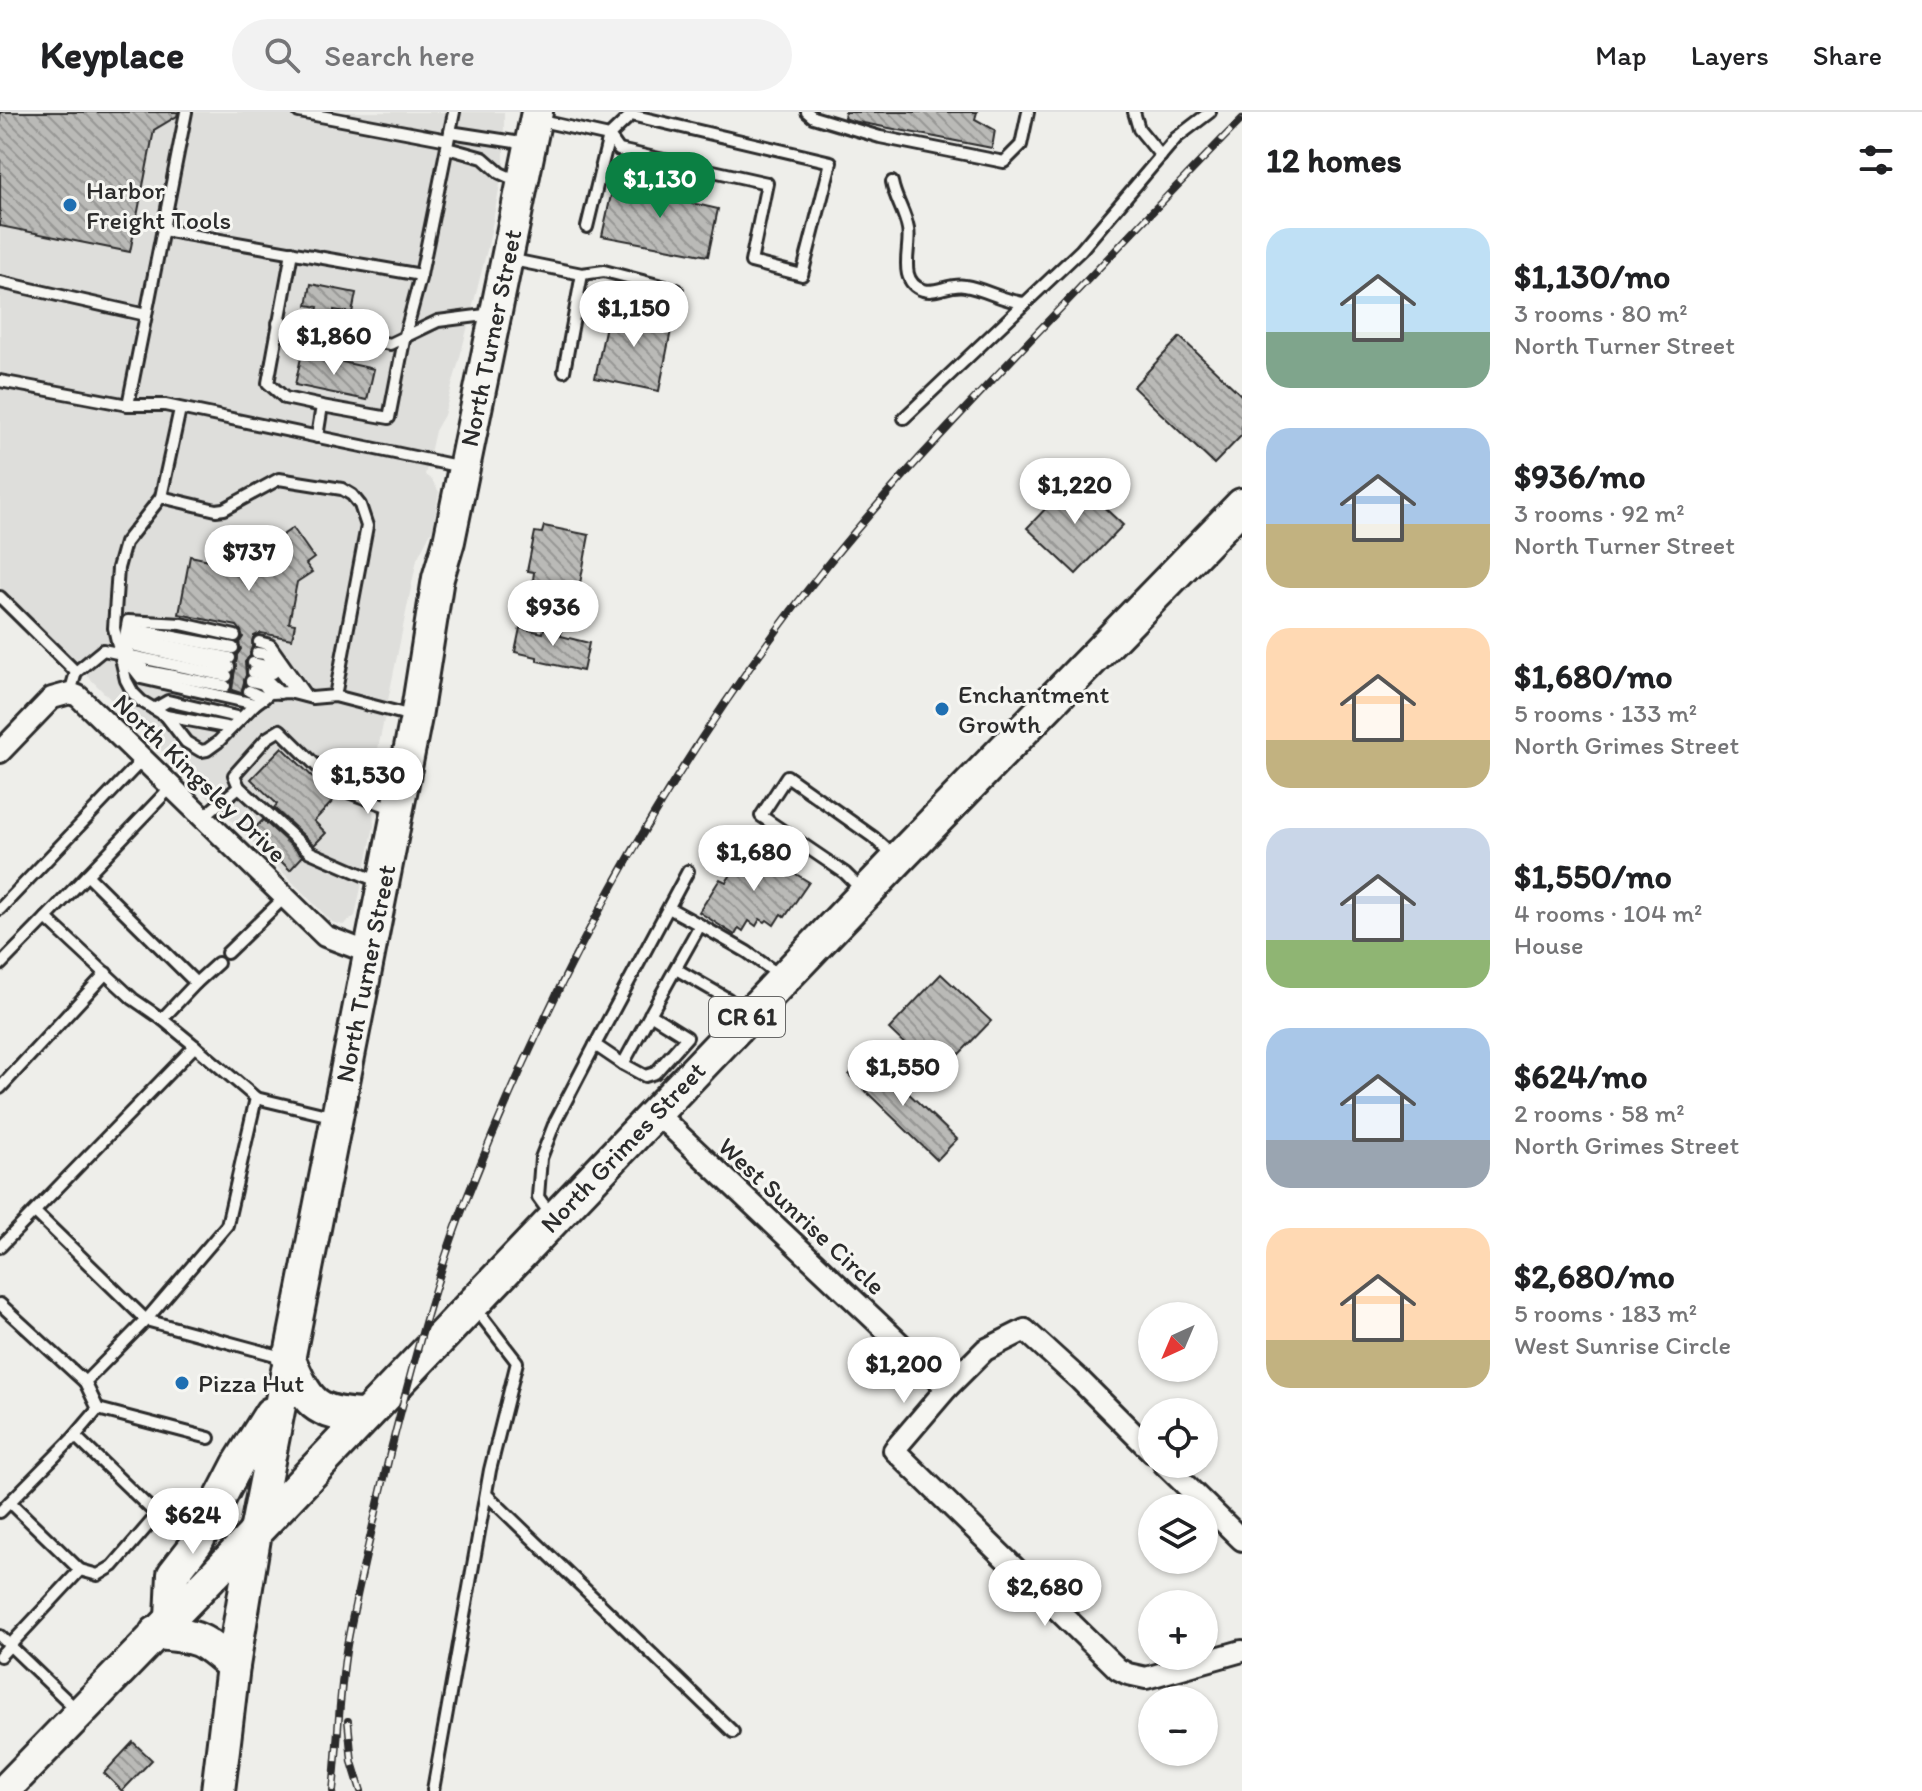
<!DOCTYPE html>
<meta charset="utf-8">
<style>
:root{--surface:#fff;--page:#f2f2f2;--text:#202124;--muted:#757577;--line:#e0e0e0;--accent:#0b8043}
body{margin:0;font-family:Itim,sans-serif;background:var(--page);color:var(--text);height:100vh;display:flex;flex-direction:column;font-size:30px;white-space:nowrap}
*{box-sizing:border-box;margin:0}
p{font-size:26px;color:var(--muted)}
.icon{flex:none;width:44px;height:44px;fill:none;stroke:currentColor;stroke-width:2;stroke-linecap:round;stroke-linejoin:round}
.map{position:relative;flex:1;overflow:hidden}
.panel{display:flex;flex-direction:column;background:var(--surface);width:680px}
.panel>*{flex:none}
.needle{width:52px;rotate:224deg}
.fabs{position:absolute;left:1138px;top:1190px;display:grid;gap:16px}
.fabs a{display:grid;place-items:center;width:80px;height:80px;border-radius:50%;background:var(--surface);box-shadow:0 2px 6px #0004;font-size:40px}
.price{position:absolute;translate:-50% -68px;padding:0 18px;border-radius:28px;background:#fff;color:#222;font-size:26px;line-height:52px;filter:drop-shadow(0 2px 4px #0008)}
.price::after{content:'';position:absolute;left:50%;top:48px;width:24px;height:18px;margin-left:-12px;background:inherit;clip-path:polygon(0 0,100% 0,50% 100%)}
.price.active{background:var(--accent);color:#fff}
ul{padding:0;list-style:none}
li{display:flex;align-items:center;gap:24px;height:200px;padding:0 24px}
li span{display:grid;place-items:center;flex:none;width:224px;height:160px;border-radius:24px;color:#555}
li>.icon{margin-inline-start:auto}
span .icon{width:96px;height:96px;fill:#fffc;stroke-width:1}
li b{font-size:34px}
h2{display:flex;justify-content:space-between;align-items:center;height:96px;padding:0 24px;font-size:34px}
header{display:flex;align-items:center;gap:48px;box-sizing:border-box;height:112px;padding:0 40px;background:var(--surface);border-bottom:2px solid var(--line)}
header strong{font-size:38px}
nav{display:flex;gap:44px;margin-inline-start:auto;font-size:28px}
.search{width:560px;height:72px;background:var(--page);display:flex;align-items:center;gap:20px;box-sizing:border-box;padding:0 28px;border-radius:44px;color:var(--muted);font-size:30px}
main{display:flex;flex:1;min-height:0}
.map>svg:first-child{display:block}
.built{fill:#dededb}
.building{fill:url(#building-back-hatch);stroke:#2b2b2b;stroke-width:2}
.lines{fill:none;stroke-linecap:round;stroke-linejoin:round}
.service-casing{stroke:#2b2b2b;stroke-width:16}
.minor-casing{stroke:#2b2b2b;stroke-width:26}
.secondary-casing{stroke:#2b2b2b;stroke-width:36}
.primary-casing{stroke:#2b2b2b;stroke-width:38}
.service{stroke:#f6f6f2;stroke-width:10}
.minor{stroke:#f6f6f2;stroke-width:20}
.secondary{stroke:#f6f6f2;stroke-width:30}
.primary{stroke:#f6f6f2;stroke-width:32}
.rail-casing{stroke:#2b2b2b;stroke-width:8}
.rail{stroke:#f6f6f2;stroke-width:5;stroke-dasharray:15;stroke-linecap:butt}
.poi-dot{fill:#1f6fb2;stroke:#f6f6f2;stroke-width:3}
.labels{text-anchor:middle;stroke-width:6;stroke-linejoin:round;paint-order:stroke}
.shield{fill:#f6f6f2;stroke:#686867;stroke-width:2}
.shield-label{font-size:24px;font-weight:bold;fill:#2b2b2b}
.poi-label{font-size:26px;fill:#2b2b2b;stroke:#f6f6f2;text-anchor:start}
.street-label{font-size:26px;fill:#2b2b2b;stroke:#f6f6f2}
</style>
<header>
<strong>Keyplace</strong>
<div class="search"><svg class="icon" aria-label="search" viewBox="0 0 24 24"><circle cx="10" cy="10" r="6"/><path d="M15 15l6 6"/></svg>Search here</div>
<nav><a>Map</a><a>Layers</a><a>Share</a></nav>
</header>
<main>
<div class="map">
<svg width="1242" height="1679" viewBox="0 0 1242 1679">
<defs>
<pattern id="building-back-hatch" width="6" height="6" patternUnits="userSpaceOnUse" patternTransform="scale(2)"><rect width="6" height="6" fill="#babab7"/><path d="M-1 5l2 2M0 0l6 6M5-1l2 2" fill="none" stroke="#979795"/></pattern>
</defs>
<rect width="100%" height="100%" fill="#eeeeea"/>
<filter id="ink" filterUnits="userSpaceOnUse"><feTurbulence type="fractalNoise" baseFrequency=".0125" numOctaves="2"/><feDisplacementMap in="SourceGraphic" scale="16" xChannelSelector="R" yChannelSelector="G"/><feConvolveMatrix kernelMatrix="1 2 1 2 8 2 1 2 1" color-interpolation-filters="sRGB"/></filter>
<g filter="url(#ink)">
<!-- built -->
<polygon class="built" points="0,0 504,0 504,52 488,134 460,245 444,303 435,319 425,363 432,368 439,380 433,416 417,447 371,671 374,714 355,804 343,813 332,810 0,476"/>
<!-- building -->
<g class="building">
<polygon points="0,0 178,0 177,4 154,18 130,140 0,114"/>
<polygon points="845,0 977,0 975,7 995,18 992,36 853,9 844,6"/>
<polygon points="656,72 685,78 683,89 718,97 708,144 602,124 613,74 654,83"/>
<polygon points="311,172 356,181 352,201 334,198 334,202 317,199 318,195 307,193"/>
<polygon points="610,194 673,208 659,279 595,266"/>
<polygon points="1180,225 1242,284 1242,323 1214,352 1133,275"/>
<polygon points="302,241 374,257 367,288 295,273"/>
<polygon points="1074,367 1123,413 1076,462 1027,416"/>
<polygon points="544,414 589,423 579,477 533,468 534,460 527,459 535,420 542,421"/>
<polygon points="293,416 314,446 306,452 312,460 297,470 289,511 295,512 292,527 261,521 254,524 250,544 245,550 246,563 241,581 232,578 237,543 241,537 239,531 243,525 241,519 237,514 179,502 190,444 237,454"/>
<polygon points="520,516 543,521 544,516 561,520 561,524 589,531 583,559 537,549 537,545 515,540"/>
<polygon points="282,635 335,687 314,709 326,721 314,733 274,696 277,692 251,667"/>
<polygon points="263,708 303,744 290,758 251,720"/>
<polygon points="750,734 809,770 785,805 781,802 774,813 767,808 765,810 760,807 756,814 749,809 743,819 739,816 735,823 699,800 720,767 726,770"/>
<polygon points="941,862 991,909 938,964 889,917"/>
<polygon points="868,943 957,1027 937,1048 849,963"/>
<polygon points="133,1630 152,1648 122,1679 104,1661"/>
</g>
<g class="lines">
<!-- service casing -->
<g class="service-casing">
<g id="service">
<polyline points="299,0 448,28"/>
<polyline points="807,0 813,5 880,25 1004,50 1021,33 1028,0"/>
<polyline points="1134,0 1139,17 1161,44"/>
<polyline points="537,8 609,24 619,38 767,71 751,150 802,163 831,50 631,3 609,24 587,115"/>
<polyline points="450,20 528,32"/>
<polyline points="447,36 483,46 500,61 520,70"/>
<path d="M 892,70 C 895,87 905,100 908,117 C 912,135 896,169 923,178 C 936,182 950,171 965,174 C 985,177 1000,188 1024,191"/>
<polyline points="163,118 421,163 454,0"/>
<polyline points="292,140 268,271 285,286 322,294 317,325"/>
<polyline points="508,147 582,162 604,159 677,178"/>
<polyline points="0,170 146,203 128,293"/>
<polyline points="146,203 186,0"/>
<polyline points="278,211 390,232 438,209 493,202"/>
<polyline points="564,259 582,162"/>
<polyline points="0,269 128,293 165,293 462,355"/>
<polyline points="322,294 389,306 405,223 421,163"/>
<polyline points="180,297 161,385 125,431 118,456 114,516 126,568 133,581 141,589 166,604 186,630 201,639 207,638 218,630 255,592 270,581 289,580 312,586 335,584 412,604"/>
<polyline points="904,306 1081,138 1176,26 1210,0"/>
<polyline points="161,385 216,398 224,397 279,367 342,377 352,383 360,393 367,414 335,584"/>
<polyline points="0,485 76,560"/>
<polyline points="128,525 131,517 233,536"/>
<polyline points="130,526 230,546"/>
<polyline points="259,530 270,533 306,584"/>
<polyline points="122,540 128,509 182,512 235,524"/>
<polyline points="257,541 265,542 297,581"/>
<polyline points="122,542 132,533 229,555"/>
<polyline points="123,543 141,566 255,592"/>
<polyline points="130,547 147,559 225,574"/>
<polyline points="253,551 266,554 272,561"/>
<polyline points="253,560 261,562 280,581"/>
<polyline points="251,569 263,572 269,580"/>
<polyline points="249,579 264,586"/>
<polyline points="70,581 76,560 103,538 227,564"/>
<polyline points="154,597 168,589 241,606"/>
<polyline points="166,604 231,616"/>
<polyline points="172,674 46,806 133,887 162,907 195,934"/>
<polyline points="203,705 239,675"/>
<polyline points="87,763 196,871 162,907"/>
<polyline points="379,770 310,740 239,675 234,663 267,626 280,618 340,677 395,697"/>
<polyline points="864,780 845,761 761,704 787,664 873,725 895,745"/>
<polyline points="669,796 700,813"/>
<polyline points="0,797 144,646"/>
<polyline points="227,841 285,785"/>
<polyline points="0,853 46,806"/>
<polyline points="676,857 728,887 744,901"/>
<polyline points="196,871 218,851"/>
<path d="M 650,902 L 687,925 L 655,961 L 645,964 L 623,952 C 648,906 674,859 700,813 L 747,840 L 779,863"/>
<polyline points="623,952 595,933 688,759"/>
<polyline points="0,976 106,861"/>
<polyline points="35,1100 146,1208 286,1246"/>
<polyline points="551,1103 538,1085 541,1046 555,1010 595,933"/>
<polyline points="0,1135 195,934 256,986 335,1005"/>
<polyline points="0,1192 85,1270 146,1208 227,1113 256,986"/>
<polyline points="98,1297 209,1326"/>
<polyline points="75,1324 98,1297 85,1270"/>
<polyline points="486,1382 733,1620"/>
<polyline points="10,1390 80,1458"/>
<polyline points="0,1400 75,1324 157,1403 113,1454 98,1463 80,1458 0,1544"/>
<polyline points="0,1524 79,1600"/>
<polyline points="433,1678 490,1358 517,1250 476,1197"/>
</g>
</g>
<!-- minor casing -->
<g class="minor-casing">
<g id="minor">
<polyline points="0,640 52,586 70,581 78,584 325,824 367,840"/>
<polyline points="656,1001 947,1276"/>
<polyline points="1152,1340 1080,1268 1025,1218 985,1238 947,1276 894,1338 1118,1557 1128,1562 1146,1566 1242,1539"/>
<polyline points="1164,1352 1242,1428"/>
</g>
</g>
<!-- secondary casing -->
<g class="secondary-casing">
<g id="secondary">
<polyline points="171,1507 173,1462 197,1431 238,1352 270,1301"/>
<path id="s1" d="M 4,1679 L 255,1420 L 416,605 L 438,466 L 449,429 L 537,0"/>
</g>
</g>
<!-- primary casing -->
<g class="primary-casing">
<g id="primary">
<path d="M 288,1246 C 308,1291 313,1302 365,1304"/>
<path d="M 156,1521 C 198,1524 202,1526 233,1554"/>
<path id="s2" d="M 218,1679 L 233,1554 L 255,1420 L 898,747 L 1242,393"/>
</g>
</g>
<!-- service -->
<use href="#service" class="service"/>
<!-- minor -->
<use href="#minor" class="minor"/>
<!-- secondary -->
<use href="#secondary" class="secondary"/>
<!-- primary -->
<use href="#primary" class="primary"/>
<!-- rail casing -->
<g class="rail-casing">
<g id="rail">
<polyline points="348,1609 352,1650 361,1679"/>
<path d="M 333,1679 C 338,1631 339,1580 347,1533 C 359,1469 375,1405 390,1341 C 412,1256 434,1170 466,1088 C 555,861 675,642 828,452 C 892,373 962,300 1032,226 C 1102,153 1171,79 1242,7"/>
</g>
</g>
<!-- rail -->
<use href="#rail" class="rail"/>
</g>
</g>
<!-- markers -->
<g class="poi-dot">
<circle cx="70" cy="93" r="8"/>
<circle cx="942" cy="597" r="8"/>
<circle cx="182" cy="1271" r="8"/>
</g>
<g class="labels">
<!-- shield labels -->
<rect class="shield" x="709" y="885" width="76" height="40" rx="6"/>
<g class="shield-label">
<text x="747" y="913">CR 61</text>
</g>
<!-- poi labels -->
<g class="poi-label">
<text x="86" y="87">Harbor<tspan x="86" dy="30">Freight Tools</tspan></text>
<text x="958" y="591">Enchantment<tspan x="958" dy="30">Growth</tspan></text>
<text x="198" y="1280">Pizza Hut</text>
</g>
<!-- street labels -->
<g class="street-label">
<text dy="9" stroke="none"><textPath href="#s1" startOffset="1578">North Turner Street</textPath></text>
<text transform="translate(200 666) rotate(44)" y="9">North Kingsley Drive</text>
<text dy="9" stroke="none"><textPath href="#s1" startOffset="930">North Turner Street</textPath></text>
<text dy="9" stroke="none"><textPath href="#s2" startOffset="794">North Grimes Street</textPath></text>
<text transform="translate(802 1104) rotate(43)" y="9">West Sunrise Circle</text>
</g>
</g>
</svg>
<div class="fabs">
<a><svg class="needle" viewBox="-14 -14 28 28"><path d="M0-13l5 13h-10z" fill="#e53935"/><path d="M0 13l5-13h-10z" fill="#757577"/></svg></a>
<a><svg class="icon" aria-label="locate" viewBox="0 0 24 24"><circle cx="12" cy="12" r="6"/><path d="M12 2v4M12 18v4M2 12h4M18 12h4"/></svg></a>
<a><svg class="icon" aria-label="layers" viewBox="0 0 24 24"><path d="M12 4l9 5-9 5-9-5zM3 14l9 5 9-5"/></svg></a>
<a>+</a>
<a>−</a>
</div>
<b class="price active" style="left:660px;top:108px">$1,130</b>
<b class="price" style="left:634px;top:237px">$1,150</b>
<b class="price" style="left:334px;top:265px">$1,860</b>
<b class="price" style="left:1075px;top:414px">$1,220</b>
<b class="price" style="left:249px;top:481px">$737</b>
<b class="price" style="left:553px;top:536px">$936</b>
<b class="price" style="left:368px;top:704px">$1,530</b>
<b class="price" style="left:754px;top:781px">$1,680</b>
<b class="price" style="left:903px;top:996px">$1,550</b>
<b class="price" style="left:904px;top:1293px">$1,200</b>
<b class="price" style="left:193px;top:1444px">$624</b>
<b class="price" style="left:1045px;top:1516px">$2,680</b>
</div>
<section class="panel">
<h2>12 homes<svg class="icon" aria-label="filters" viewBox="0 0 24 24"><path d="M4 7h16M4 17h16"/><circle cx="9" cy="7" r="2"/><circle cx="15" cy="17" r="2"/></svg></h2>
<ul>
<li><span style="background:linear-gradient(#bfe0f5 65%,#7fa58c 0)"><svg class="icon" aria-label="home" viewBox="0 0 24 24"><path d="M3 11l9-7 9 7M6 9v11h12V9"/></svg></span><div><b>$1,130/mo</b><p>3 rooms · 80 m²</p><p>North Turner Street</p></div></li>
<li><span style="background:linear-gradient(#a9c7e8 60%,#c2b280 0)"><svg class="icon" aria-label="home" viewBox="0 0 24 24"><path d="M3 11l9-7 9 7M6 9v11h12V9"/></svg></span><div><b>$936/mo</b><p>3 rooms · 92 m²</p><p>North Turner Street</p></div></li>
<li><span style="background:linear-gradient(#ffd9b3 70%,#c2b280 0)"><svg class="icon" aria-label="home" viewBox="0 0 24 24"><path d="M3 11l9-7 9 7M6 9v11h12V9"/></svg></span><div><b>$1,680/mo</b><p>5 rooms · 133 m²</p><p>North Grimes Street</p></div></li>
<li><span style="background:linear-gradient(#c9d6e8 70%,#8fb573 0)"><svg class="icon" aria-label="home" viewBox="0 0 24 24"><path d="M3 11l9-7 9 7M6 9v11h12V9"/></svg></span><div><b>$1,550/mo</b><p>4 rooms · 104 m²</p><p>House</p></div></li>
<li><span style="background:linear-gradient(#a9c7e8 70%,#9aa5b1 0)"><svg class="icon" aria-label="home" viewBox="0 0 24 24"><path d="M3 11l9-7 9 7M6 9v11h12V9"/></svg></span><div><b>$624/mo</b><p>2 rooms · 58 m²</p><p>North Grimes Street</p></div></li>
<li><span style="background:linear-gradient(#ffd9b3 70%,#c2b280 0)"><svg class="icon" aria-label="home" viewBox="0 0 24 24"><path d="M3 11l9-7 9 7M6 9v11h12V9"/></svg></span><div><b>$2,680/mo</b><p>5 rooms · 183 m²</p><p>West Sunrise Circle</p></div></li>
</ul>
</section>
</main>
